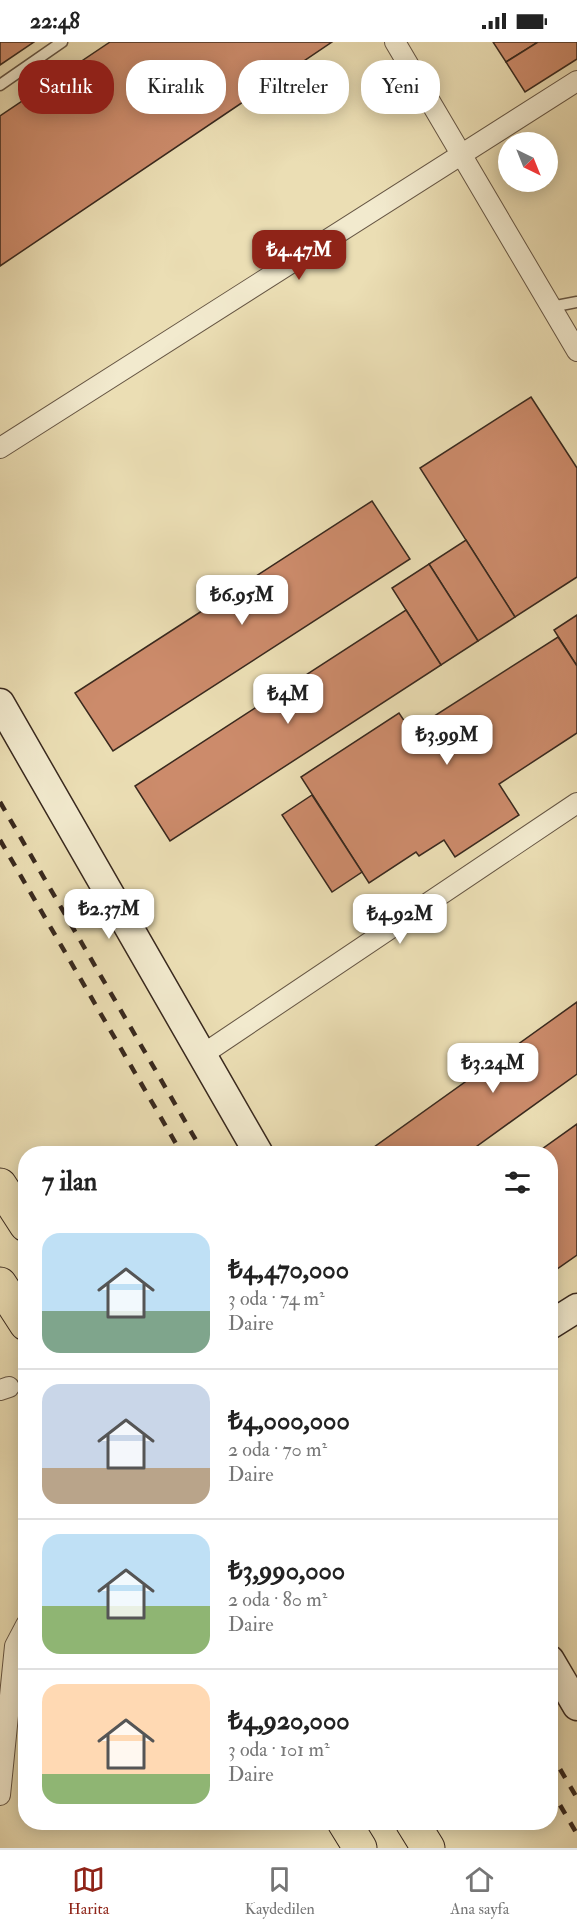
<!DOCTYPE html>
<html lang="tr">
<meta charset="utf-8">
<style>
:root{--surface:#fff;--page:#f2f2f2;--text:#222;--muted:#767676;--line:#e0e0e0;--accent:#8f2418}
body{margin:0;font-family:"IM FELL Double Pica",serif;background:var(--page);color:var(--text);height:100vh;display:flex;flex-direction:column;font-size:22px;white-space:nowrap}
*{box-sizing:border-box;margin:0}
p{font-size:20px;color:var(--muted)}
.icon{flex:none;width:33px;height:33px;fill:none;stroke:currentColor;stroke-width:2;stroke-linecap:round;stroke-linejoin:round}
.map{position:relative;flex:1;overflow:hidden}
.drawer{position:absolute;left:18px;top:1104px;width:540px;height:684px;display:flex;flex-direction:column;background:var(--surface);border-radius:24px;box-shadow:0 3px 15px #0003}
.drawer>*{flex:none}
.banner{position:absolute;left:18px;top:18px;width:542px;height:54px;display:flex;gap:12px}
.needle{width:39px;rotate:137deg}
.tools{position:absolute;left:498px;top:90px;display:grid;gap:12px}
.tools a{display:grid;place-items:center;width:60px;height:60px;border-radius:50%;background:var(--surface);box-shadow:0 3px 15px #0003;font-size:30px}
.price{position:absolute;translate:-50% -51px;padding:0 14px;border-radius:12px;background:#fff;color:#222;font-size:20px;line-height:39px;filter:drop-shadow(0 2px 3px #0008)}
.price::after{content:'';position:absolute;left:50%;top:36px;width:18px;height:14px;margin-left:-9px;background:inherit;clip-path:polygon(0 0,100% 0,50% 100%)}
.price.current{background:var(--accent);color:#fff}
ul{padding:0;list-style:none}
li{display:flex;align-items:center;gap:18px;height:150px;padding:0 24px}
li+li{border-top:2px solid var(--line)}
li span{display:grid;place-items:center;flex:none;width:168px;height:120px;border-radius:18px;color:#555}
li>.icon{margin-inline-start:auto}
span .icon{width:72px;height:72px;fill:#fffc;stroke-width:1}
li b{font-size:26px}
h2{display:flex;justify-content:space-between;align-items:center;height:72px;padding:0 24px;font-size:26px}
.tag{padding:0 21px;border-radius:24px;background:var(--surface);box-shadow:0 3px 15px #0003;font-size:21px;line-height:54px}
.tag.current{background:var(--accent);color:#fff}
.status{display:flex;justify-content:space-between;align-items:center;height:42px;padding:0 30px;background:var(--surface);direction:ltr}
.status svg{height:16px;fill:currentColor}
.dock{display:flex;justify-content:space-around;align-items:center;height:84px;border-top:2px solid var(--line);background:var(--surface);font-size:16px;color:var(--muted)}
.dock a{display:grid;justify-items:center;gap:3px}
.dock .current{color:var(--accent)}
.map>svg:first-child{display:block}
.building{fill:#cc8b6b;stroke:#39291e;stroke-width:1.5}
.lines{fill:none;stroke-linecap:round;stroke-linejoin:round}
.lane-casing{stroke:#665644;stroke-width:13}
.street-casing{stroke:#665644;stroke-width:22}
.secondary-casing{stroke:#39291e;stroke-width:31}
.highway-casing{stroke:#39291e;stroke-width:35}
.lane{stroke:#f2eace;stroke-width:10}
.street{stroke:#f2eace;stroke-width:20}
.secondary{stroke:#f2eace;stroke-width:28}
.highway{stroke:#ebdeb4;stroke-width:33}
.rail{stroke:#39291e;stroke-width:4.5;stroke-dasharray:10 10;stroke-linecap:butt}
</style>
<div class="status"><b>22:48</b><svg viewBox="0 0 49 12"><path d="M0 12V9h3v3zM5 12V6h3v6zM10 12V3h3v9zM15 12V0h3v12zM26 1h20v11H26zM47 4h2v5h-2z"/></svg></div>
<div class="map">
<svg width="577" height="1806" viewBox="0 0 577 1806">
<rect width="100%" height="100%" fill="#ebdeb4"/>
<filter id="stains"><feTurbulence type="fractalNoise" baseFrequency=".00333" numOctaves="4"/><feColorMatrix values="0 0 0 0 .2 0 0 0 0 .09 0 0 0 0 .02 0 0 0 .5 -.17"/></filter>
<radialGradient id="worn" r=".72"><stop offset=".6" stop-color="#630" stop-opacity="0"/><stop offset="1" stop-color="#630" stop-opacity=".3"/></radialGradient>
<!-- building -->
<g class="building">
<polygon points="0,0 34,0 0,23"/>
<polygon points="110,0 332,0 0,224 0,74"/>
<polygon points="493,0 538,0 506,20"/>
<polygon points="538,0 577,0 577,17 525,50 506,20"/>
<polygon points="531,355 577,426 577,535 515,575 420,426"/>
<polygon points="372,459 410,517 113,709 75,651"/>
<polygon points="466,498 515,575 478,599 429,522"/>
<polygon points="429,522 478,599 441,623 392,546"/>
<polygon points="406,568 441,623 170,799 135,744"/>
<polygon points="577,573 577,624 554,588"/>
<polygon points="558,595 577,624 577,691 499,742 519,773 455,815 444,798 419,814 416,810 369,841 301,735 399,671 411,689"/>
<polygon points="312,753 362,830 332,850 282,773"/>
<polygon points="577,960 577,1032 466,1112 373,1112 370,1108"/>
<polygon points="577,1082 577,1213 550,1232 550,1112 535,1112"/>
</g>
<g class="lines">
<!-- lane casing -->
<g class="lane-casing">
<g id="lane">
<polyline points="0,43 62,0"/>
<polyline points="551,265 577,260"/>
</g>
</g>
<!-- street casing -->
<g class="street-casing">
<g id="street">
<polyline points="395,0 577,309"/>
<polyline points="0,406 577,39"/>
<polyline points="202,1013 577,761"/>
<polyline points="0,1348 9,1345"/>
<polyline points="0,1753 15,1604 26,1583"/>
</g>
</g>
<!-- secondary casing -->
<g class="secondary-casing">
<g id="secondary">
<polyline points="0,661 259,1112"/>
<polyline points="550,1283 577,1266"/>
<polyline points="550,1618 577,1664"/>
</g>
</g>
<!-- highway casing -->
<g class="highway-casing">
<g id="highway">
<polyline points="0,1143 26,1183"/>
<polyline points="0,1242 26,1282"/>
<polyline points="344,1780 360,1806"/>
<polyline points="412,1780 428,1806"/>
</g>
</g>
<!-- lane -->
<use href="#lane" class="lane"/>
<!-- street -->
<use href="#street" class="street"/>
<!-- secondary -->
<use href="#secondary" class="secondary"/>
<!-- highway -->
<use href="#highway" class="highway"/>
<!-- rail -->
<g class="rail">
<polyline points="0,760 204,1112"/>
<polyline points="0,798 182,1112"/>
<polyline points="550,1710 577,1756"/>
<polyline points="550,1746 577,1792"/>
</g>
</g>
<rect width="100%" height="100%" filter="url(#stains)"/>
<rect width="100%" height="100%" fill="url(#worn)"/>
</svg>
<div class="tools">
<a><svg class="needle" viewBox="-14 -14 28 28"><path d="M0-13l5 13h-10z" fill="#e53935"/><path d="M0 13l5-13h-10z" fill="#767676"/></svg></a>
</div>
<b class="price current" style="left:299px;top:239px">₺4.47M</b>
<b class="price" style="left:242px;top:584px">₺6.95M</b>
<b class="price" style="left:288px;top:683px">₺4M</b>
<b class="price" style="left:447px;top:724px">₺3.99M</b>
<b class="price" style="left:109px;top:898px">₺2.37M</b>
<b class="price" style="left:400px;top:903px">₺4.92M</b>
<b class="price" style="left:493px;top:1052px">₺3.24M</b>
<div class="banner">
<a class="tag current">Satılık</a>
<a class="tag">Kiralık</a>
<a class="tag">Filtreler</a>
<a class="tag">Yeni</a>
</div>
<section class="drawer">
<h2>7 ilan<svg class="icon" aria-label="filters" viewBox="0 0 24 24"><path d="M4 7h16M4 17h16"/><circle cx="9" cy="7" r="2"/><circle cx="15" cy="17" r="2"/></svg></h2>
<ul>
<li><span style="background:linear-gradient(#bfe0f5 65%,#7fa58c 0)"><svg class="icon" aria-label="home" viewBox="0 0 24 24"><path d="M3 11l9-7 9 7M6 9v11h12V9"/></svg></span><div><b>₺4,470,000</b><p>3 oda · 74 m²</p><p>Daire</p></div></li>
<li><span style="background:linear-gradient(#c9d6e8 70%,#b9a48a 0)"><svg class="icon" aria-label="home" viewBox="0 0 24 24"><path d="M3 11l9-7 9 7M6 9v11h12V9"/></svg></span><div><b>₺4,000,000</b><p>2 oda · 70 m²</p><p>Daire</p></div></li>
<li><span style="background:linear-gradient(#bfe0f5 60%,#8fb573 0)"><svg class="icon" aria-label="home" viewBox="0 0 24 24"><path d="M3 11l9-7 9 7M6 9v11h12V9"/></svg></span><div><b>₺3,990,000</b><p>2 oda · 80 m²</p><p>Daire</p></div></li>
<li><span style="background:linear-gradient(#ffd9b3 75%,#8fb573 0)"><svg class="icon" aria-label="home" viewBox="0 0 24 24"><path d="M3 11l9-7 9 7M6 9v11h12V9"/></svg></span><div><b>₺4,920,000</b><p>3 oda · 101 m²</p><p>Daire</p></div></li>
</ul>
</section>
</div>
<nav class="dock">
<a class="current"><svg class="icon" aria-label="map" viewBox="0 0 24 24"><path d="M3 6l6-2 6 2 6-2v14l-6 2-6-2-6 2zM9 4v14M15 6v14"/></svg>Harita</a>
<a><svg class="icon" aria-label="saved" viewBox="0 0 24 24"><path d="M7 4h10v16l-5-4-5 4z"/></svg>Kaydedilen</a>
<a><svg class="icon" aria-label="home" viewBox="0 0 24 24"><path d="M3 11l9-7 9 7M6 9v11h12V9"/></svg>Ana sayfa</a>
</nav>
